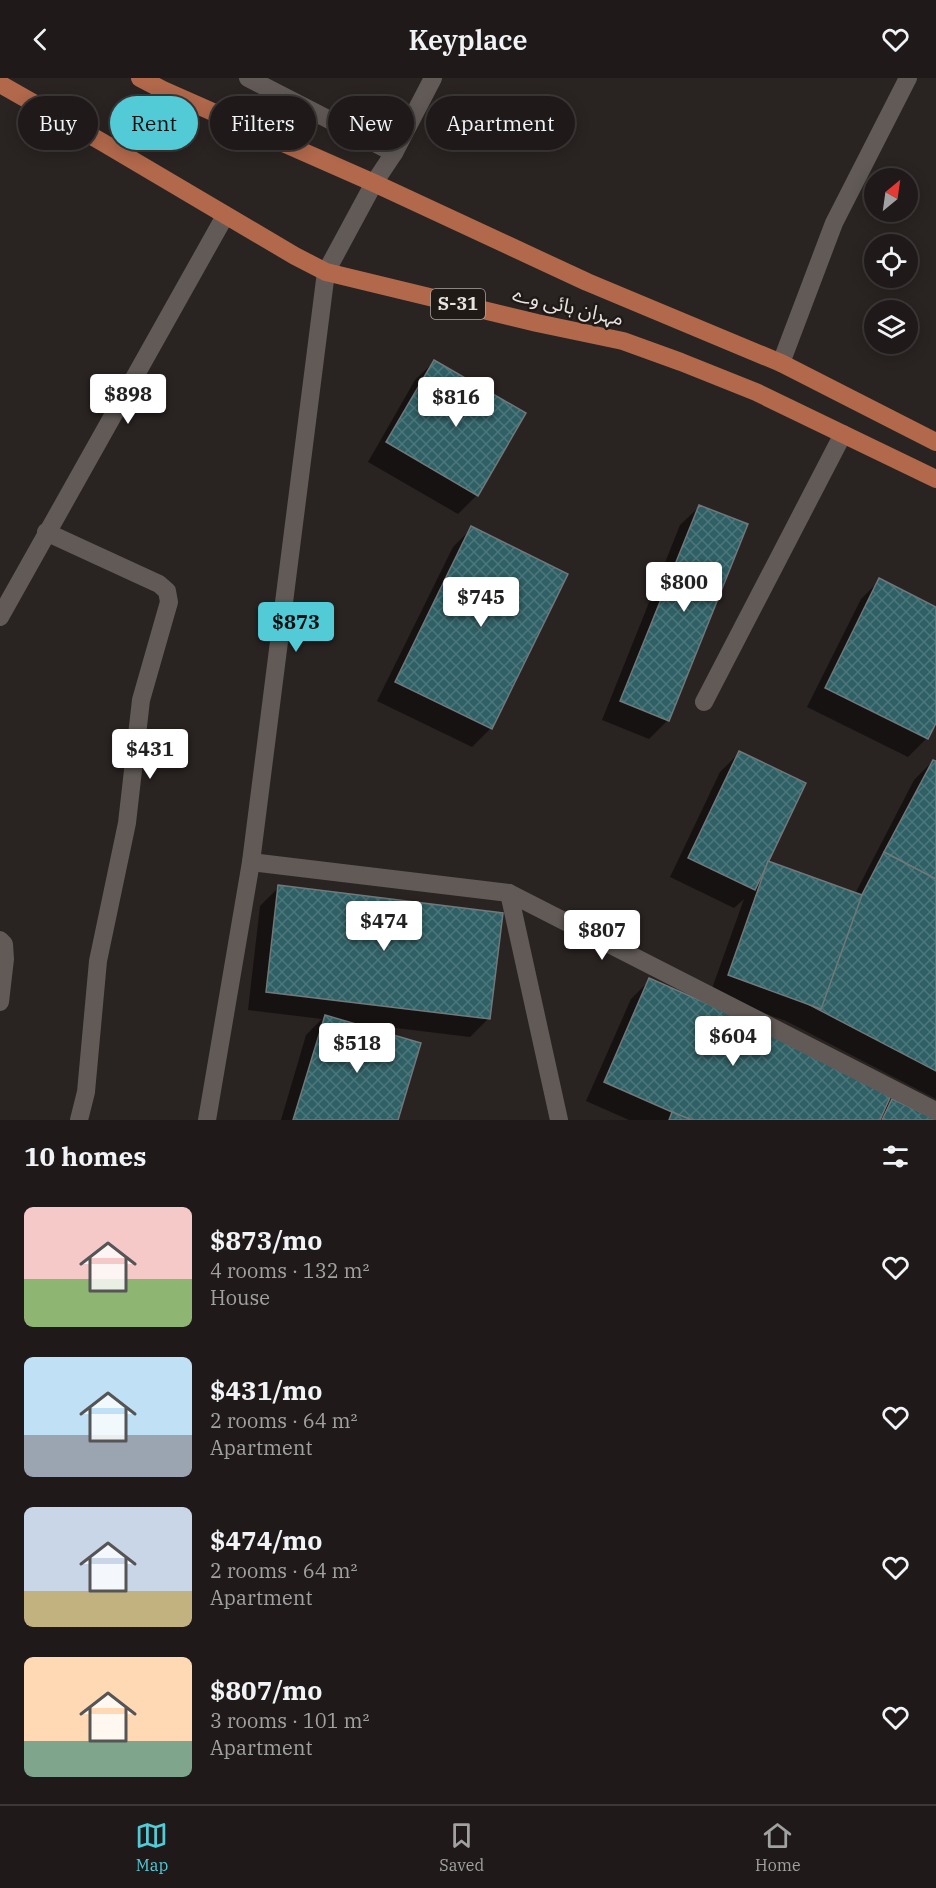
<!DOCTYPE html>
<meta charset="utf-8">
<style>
:root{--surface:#1f1a19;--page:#272322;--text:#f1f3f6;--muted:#a1a1a2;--line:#3c3838;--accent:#52cbd7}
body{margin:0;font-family:"IBM Plex Serif","Noto Sans Arabic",serif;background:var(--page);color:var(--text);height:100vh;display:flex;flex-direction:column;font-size:22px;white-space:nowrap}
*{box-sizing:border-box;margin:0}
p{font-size:20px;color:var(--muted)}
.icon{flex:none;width:33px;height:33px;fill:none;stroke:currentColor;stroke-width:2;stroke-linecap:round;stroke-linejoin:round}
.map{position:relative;height:1042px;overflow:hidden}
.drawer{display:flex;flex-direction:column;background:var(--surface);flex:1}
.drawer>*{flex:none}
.top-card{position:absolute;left:18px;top:18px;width:600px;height:54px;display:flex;gap:12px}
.needle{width:39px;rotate:29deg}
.tools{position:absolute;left:864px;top:90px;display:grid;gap:12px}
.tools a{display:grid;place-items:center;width:54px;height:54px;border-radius:50%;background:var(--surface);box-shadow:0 3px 15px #0003,0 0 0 2px var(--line);font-size:30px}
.price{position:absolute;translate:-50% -51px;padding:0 14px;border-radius:6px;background:#fff;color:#222;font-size:20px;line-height:39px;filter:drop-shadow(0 2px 3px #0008)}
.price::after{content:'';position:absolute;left:50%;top:36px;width:18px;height:14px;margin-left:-9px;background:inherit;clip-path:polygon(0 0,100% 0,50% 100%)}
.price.on{background:var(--accent);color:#111}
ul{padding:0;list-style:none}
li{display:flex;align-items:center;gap:18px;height:150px;padding:0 24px}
li span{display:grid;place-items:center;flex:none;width:168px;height:120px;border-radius:9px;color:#555}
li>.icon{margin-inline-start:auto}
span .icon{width:72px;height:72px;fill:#fffc;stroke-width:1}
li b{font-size:26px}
h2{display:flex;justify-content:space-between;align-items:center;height:72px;padding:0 24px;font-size:26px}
.chip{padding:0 21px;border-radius:27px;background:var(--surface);box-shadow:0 3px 15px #0003,0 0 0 2px var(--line);font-size:21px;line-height:54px}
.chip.on{background:var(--accent);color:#111}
header{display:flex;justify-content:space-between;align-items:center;height:78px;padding:0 24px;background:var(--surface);font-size:27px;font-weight:600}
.tabs{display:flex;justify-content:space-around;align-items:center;height:84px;border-top:2px solid var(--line);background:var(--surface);font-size:16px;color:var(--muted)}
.tabs a{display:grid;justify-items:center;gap:3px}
.tabs .on{color:var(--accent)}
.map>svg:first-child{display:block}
.shadow{fill:#0007}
.building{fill:url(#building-cross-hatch);stroke:#707879;stroke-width:1.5}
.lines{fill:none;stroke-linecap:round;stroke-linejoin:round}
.minor{stroke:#615a57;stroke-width:18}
.major{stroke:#b1684b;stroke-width:18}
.labels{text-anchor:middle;stroke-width:5;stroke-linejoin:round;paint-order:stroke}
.shield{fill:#201a17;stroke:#aba7a4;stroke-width:1.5}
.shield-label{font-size:18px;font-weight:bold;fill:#e7e3e1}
.street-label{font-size:20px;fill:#e7e3e1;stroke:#201a17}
</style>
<header><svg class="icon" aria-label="back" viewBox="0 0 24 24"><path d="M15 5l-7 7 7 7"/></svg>Keyplace<svg class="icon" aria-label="heart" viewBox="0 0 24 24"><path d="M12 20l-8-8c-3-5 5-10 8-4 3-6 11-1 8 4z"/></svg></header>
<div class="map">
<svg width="936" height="1042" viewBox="0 0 936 1042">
<defs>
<pattern id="building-cross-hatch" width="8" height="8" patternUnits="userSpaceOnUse" patternTransform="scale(1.5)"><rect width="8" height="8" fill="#2f6065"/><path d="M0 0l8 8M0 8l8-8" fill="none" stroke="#4d777b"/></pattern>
</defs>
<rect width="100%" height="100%" fill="#292321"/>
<!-- shadow -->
<g class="shadow">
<polygon points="434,284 477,417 458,436 368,384 415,302"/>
<polygon points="699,429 668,642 649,661 602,642 680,447"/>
<polygon points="472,450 491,650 472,669 377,623 453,469"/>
<polygon points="880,502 936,530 936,642 927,660 908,679 807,629 861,521"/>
<polygon points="739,675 766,784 855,816 914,702 933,683 936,685 936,1021 786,943 710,916 744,821 734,830 670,799 720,694"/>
<polygon points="279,809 489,940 470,959 355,945 354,947 419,966 396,1042 281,1042 306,957 322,941 248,932 260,828"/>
<polygon points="650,902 883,1031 893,1022 934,1042 629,1042 586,1023 631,921"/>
</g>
<!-- building -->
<g class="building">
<polygon points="434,282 526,335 478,418 386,364"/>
<polygon points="699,427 748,446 669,643 620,623"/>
<polygon points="471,448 568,496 492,651 395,604"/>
<polygon points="879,500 936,529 936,645 928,661 825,610"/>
<polygon points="739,673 806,705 755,812 688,780"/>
<polygon points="933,682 936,683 936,801 884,774"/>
<polygon points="884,774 936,801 936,993 806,925"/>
<polygon points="768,783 862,817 821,931 728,897"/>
<polygon points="278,807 503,835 490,941 266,914"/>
<polygon points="649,900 895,1008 880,1042 690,1042 604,1004"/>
<polygon points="325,937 421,965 398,1042 293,1042"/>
<polygon points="892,1021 936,1041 936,1042 882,1042"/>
<polygon points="672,1034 692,1042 669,1042"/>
</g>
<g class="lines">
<!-- minor -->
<g class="minor">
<polyline points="248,0 394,75"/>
<polyline points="781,285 834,145 908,0"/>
<polyline points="46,454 159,506 167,513 169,524 141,622 127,745 98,883 86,1014 79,1042"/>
<polyline points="0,539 225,138"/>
<polyline points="704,624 843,356"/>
<polyline points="251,784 509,815 936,1033"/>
<polyline points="509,815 559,1042"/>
<polyline points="0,862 4,866 5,881 0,924"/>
<polyline points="207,1042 251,784 326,194 374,105 394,75 433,0"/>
</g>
<!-- major -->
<g class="major">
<polyline points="140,0 163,12 374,105 587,204 781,285 936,364"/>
<polyline points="0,6 102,64 295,178 326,194 537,245 623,263 681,284 756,314 936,401"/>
</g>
</g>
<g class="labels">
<!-- shield labels -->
<rect class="shield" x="431" y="211" width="54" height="30" rx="4.5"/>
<g class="shield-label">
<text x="458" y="232">S-31</text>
</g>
<!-- street labels -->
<g class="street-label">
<text transform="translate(568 228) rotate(13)" y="7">مہران ہائی وے</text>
</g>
</g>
</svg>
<div class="tools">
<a><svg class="needle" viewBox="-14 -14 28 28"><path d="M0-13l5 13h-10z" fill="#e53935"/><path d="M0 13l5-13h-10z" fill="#a1a1a2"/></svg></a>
<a><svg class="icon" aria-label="locate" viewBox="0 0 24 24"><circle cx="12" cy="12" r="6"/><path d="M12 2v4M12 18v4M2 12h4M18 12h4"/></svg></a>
<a><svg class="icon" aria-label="layers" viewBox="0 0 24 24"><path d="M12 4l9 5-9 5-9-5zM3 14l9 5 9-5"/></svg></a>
</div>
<b class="price" style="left:128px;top:347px">$898</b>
<b class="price" style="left:456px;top:350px">$816</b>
<b class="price" style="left:684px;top:535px">$800</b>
<b class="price" style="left:481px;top:550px">$745</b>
<b class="price on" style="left:296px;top:575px">$873</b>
<b class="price" style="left:150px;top:702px">$431</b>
<b class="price" style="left:384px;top:874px">$474</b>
<b class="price" style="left:602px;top:883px">$807</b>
<b class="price" style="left:733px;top:989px">$604</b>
<b class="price" style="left:357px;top:996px">$518</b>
<div class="top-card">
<a class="chip">Buy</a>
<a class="chip on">Rent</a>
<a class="chip">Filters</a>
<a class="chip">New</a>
<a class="chip">Apartment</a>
</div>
</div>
<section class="drawer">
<h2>10 homes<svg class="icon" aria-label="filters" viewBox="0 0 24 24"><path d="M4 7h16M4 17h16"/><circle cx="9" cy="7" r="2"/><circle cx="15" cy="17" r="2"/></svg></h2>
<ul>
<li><span style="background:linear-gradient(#f6c9c9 60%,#8fb573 0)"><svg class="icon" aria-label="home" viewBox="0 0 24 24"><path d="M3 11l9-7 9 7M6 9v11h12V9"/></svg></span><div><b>$873/mo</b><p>4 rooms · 132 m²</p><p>House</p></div><svg class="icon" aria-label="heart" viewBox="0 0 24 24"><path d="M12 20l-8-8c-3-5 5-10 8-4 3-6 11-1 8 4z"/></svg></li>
<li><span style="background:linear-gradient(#bfe0f5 65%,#9aa5b1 0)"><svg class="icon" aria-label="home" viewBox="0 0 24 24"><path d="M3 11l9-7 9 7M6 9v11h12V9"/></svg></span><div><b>$431/mo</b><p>2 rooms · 64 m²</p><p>Apartment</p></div><svg class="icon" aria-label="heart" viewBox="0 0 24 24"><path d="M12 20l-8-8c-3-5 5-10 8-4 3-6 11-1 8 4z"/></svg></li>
<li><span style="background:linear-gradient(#c9d6e8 70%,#c2b280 0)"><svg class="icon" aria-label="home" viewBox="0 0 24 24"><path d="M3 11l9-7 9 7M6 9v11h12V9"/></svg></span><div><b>$474/mo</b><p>2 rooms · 64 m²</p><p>Apartment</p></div><svg class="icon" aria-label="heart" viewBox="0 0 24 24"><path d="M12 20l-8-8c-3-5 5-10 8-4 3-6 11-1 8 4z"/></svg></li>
<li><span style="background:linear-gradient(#ffd9b3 70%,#7fa58c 0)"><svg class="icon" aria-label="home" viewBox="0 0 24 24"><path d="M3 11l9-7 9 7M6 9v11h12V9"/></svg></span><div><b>$807/mo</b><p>3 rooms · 101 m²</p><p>Apartment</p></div><svg class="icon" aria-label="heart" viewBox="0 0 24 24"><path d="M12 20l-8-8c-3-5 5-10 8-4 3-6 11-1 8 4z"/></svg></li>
</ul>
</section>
<nav class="tabs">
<a class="on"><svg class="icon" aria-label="map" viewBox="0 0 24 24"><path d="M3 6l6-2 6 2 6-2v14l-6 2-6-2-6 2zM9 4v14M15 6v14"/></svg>Map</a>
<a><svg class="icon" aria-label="saved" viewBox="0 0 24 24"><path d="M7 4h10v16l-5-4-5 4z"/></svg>Saved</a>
<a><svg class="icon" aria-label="home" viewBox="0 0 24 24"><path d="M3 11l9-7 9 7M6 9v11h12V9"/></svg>Home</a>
</nav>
